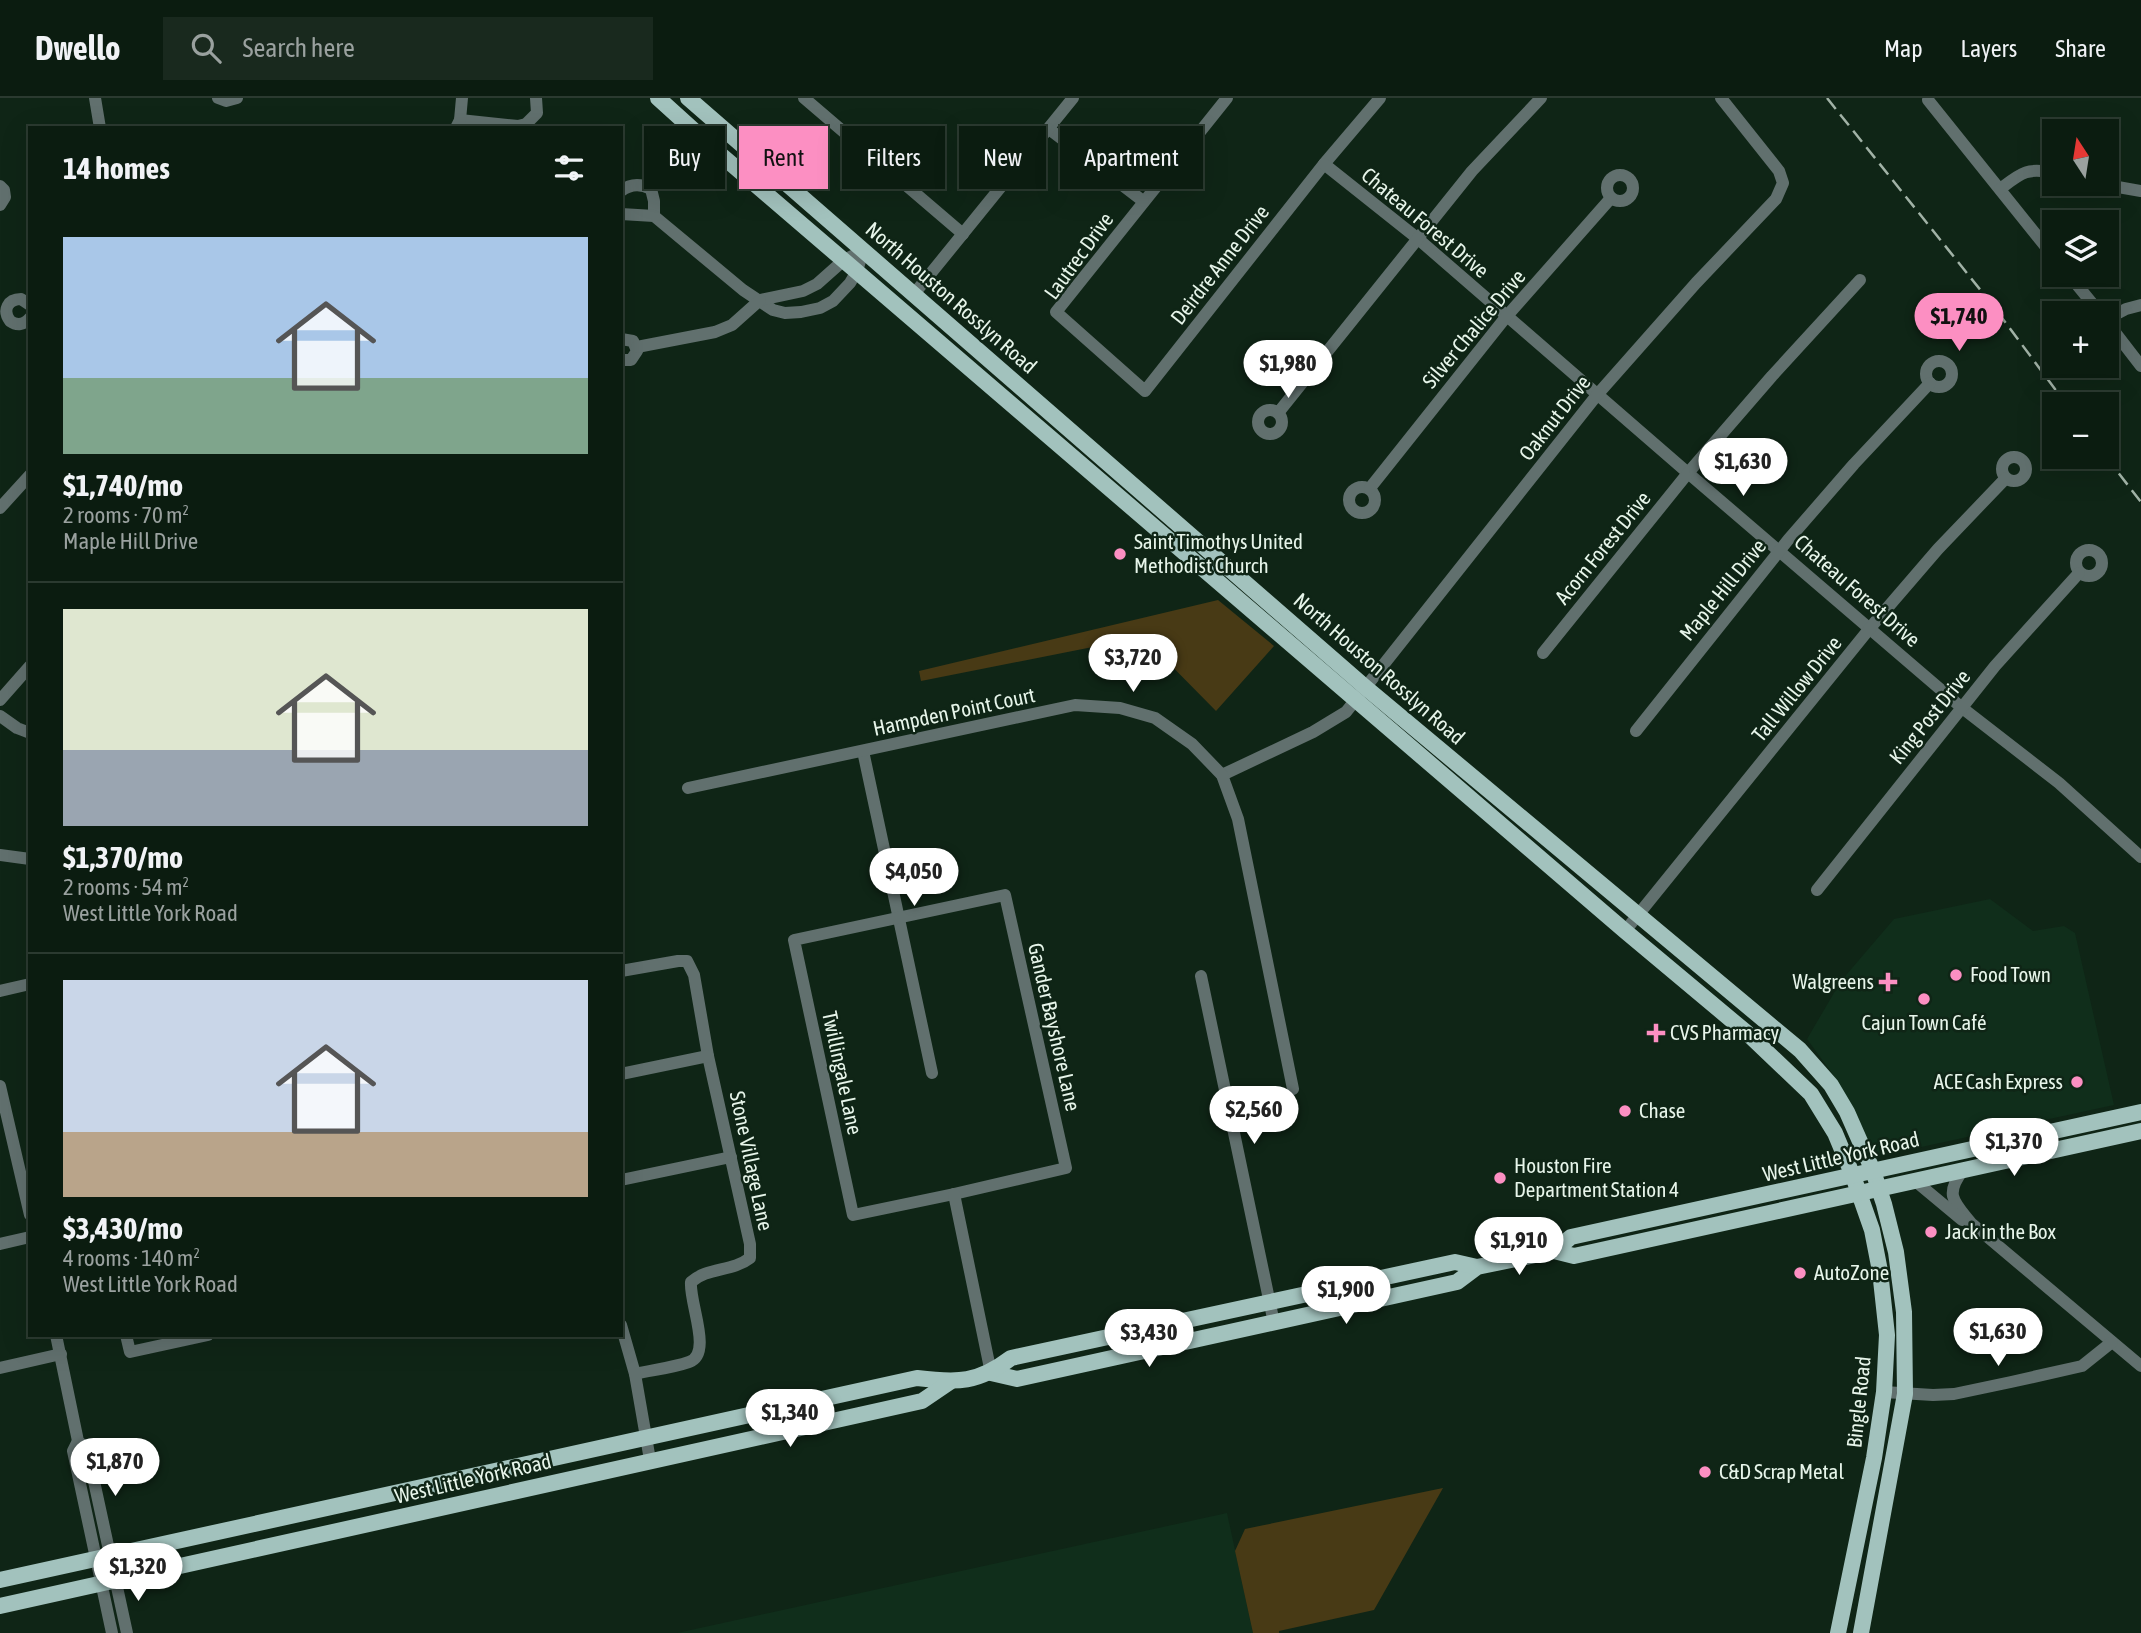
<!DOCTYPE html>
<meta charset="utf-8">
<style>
:root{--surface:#0b1c10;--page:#19291e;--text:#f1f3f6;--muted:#9aa19f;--line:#2b3a30;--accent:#fc8fc2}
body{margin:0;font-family:"Asap Condensed",sans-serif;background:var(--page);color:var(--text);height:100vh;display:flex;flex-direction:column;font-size:26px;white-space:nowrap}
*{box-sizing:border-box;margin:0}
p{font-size:23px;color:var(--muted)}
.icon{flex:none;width:38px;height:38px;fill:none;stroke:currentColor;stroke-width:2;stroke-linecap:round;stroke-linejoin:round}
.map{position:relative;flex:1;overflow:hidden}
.details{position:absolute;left:28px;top:28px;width:595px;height:1211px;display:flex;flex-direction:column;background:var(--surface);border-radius:0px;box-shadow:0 7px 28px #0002,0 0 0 2px var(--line)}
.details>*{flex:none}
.banner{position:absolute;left:644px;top:28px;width:665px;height:63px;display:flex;gap:14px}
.needle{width:46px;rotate:348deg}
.tools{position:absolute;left:2042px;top:21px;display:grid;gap:14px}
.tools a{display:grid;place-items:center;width:77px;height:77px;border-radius:0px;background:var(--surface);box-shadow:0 7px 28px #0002,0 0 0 2px var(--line);font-size:35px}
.price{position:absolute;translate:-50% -60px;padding:0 16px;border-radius:24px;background:#fff;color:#222;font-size:23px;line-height:46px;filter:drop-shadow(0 2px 4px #0008)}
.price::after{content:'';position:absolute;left:50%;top:42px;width:21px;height:16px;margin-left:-10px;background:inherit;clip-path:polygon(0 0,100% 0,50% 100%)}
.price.active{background:var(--accent);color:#111}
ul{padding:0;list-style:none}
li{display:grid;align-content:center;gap:14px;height:371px;padding:0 35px}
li+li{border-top:2px solid var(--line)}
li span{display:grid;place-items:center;height:217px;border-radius:0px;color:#555}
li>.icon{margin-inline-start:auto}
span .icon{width:126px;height:126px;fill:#fffc;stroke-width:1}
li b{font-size:30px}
h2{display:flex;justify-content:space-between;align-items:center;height:84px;padding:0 35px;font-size:30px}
.chip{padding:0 24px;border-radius:0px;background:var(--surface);box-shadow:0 7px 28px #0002,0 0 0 2px var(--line);font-size:24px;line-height:63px}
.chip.active{background:var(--accent);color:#111}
header{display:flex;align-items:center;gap:42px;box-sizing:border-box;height:98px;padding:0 35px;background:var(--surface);border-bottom:2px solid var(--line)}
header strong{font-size:33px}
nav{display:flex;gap:38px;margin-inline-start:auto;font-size:24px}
.search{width:490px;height:63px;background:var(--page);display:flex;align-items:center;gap:18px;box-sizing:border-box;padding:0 24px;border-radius:0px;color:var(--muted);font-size:26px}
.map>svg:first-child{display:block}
.built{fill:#102e1b}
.green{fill:#483a15}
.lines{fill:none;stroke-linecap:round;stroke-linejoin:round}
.minor{stroke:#61706e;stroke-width:12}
.major{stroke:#a2c2bd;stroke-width:16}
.rail{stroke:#a1b2a6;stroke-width:2.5;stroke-dasharray:14 7;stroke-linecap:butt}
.poi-dot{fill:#fc8fc2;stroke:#0f2516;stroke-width:2.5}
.labels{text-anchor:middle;stroke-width:5;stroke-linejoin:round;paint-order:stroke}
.street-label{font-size:21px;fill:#e7f5ea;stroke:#0f2516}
.poi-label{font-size:21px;fill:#e7f5ea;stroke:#0f2516;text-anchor:start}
</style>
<header>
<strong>Dwello</strong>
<div class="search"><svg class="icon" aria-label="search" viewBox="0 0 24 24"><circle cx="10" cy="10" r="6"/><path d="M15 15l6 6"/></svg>Search here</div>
<nav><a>Map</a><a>Layers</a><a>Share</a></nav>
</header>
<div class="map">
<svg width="2141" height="1535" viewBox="0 0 2141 1535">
<rect width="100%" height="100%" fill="#0f2516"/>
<!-- built -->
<g class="built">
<polygon points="1990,801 2033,833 2064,828 2075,835 2114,1007 1880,1058 1871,1049 1855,1013 1834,978 1807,941 1841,883 1894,821"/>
<polygon points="1227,1415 1253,1535 677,1535"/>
</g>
<!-- green -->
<g class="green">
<polygon points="1218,502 1274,548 1216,613 1143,539 921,583 919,573"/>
<polygon points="1443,1390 1374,1512 1279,1533 1279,1535 1253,1535 1235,1453 1245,1431"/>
</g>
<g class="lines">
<!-- minor -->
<g class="minor">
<polyline points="95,0 100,30"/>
<polyline points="218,0 226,3 237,0"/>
<polyline points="804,0 963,136"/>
<polyline points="1227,0 1056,214 1145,293 1324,66 1380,0"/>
<polyline points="1928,2 2054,159"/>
<polyline points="460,22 518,28 526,26 537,15 536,0"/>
<polyline points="456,30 460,22 462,0"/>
<polyline points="1049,31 1143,103"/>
<polyline points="1324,66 1417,140 1688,375 1961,609 2059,685 2141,759"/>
<circle cx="1620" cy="90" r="13"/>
<polyline points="2101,86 2141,93"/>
<polyline points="0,88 4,92 5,99 0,107"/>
<path d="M 2000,91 C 2021,75 2027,69 2054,75"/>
<path d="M 621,93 C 630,86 640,85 651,91 L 654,103 L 654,118"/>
<polyline points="621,116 654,118 743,192 773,212 785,215 801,214 820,210 833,203 850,185 857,173 863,153"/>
<polyline points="2069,177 2100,215"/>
<polyline points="914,196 1073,0"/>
<polyline points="760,202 803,193 817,186 844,162 863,153"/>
<path d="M 30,207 L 21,201 C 8,201 2,212 10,223 C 17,228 24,227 30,220"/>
<polyline points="2107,221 2126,211 2141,207"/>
<polyline points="2107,224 2141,268"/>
<polyline points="621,241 633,243 637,253 631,262 621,262"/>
<polyline points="637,249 715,234 732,227 760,202"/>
<circle cx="1939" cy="276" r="13"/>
<circle cx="1270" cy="324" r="12"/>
<polyline points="1278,315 1472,73 1541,0"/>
<circle cx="2014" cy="371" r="12"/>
<circle cx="1362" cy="402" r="13"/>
<polyline points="1370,390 1506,219 1611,100"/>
<polyline points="0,410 30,377"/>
<circle cx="2089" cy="465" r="13"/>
<polyline points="1543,555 1688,375 1772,278 1860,182"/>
<polyline points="0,602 30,568"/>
<polyline points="0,618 17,630 30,635"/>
<polyline points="1636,633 1788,442 1854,366 1930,285"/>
<polyline points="863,653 932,975"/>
<polyline points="1222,677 1313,634 1346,614 1597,297 1696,185 1776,101 1783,85 1779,73 1721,0"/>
<polyline points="688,690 1075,607 1120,610 1155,620 1192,646 1222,677 1238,721 1293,991"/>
<polyline points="0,757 30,761"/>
<polyline points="1817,792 1995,568 2079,475"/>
<polygon points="1005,797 1066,1070 954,1096 853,1117 794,842"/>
<polyline points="1625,833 1870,530 1938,451 2006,380"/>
<path d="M 621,873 L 678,863 L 687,863 L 694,877 L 708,958 L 750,1146 L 750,1160 C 732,1174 708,1169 691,1184 C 689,1205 713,1256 689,1264 C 672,1270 652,1272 635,1276"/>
<polyline points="1201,878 1274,1225"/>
<polyline points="0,893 30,886"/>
<polyline points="621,976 708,958"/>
<polyline points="0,988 30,1117"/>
<path d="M 1963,1072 C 1944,1097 1954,1104 1971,1125 L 2141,1268"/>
<polyline points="621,1082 731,1059"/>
<polyline points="1914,1082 1962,1122"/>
<polyline points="954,1096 991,1275"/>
<polyline points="0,1146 30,1139"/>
<polyline points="621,1227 635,1276 650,1362"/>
<polyline points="56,1237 78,1343 87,1351 127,1535"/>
<polyline points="126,1237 130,1254 208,1237"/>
<polyline points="0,1270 61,1256"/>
<polyline points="1884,1294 1933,1297 1954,1296 2011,1284 2082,1268 2112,1244"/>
<polyline points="78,1343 73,1353 112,1535"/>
</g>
<!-- major -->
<g class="major">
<polyline points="658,0 721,57 1625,833 1747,935 1811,996 1835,1035 1853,1078 1872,1132 1880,1173 1887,1237 1884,1294 1874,1360 1838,1535"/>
<polyline points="688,0 1365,589 1800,952 1831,987 1847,1014 1873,1073 1884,1106 1896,1154 1904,1214 1905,1296 1861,1535"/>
<polyline points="1554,1153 1571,1139 2141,1014"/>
<polyline points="991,1275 1017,1281 1457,1184 1477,1169 1554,1153 1574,1158 2141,1033"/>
<path d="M 0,1482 L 917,1280 C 958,1285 978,1285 1011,1260 L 1455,1164 L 1477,1169"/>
<polyline points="0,1508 922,1303 950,1284"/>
</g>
<!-- rail -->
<g class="rail">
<polyline points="1827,0 1994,209 2066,306"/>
<polyline points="2106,359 2141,404"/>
</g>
</g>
<!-- markers -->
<g class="poi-dot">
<circle cx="1120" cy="456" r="7"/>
<circle cx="1956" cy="877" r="7"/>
<path d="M1884.5 873.5h7v7h7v7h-7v7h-7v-7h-7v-7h7z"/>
<circle cx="1924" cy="901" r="7"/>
<path d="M1652.5 924.5h7v7h7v7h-7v7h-7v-7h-7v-7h7z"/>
<circle cx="2077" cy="984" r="7"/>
<circle cx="1625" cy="1013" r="7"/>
<circle cx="1500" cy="1080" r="7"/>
<circle cx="1931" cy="1134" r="7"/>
<circle cx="1800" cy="1175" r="7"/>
<circle cx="1705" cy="1374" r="7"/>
</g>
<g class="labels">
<!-- street labels -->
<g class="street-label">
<text transform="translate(1425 125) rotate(40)" y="7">Chateau Forest Drive</text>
<text transform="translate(1079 158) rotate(-54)" y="7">Lautrec Drive</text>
<text transform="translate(1220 167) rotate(-52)" y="7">Deirdre Anne Drive</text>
<text transform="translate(951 200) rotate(41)" y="7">North Houston Rosslyn Road</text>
<text transform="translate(1474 231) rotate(-50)" y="7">Silver Chalice Drive</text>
<text transform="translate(1555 320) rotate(-52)" y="7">Oaknut Drive</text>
<text transform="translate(1603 450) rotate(-51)" y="7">Acorn Forest Drive</text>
<text transform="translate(1723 492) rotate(-51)" y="7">Maple Hill Drive</text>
<text transform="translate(1857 493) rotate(41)" y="7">Chateau Forest Drive</text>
<text transform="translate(1379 571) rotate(41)" y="7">North Houston Rosslyn Road</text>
<text transform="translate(1797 591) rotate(-51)" y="7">Tall Willow Drive</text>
<text transform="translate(954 614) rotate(-12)" y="7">Hampden Point Court</text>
<text transform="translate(1930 619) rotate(-51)" y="7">King Post Drive</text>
<text transform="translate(1054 929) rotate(77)" y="7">Gander Bayshore Lane</text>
<text transform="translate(842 975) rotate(78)" y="7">Twillingale Lane</text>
<text transform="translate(1841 1059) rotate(-13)" y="7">West Little York Road</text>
<text transform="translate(751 1063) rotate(78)" y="7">Stone Village Lane</text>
<text transform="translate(1859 1304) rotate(-84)" y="7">Bingle Road</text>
<text transform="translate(473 1381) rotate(-13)" y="7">West Little York Road</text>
</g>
<!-- poi labels -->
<g class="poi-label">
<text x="1134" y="451">Saint Timothys United<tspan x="1134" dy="24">Methodist Church</tspan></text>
<text x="1970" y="884">Food Town</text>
<text x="1874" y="891" text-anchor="end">Walgreens</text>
<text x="1924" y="932" text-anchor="middle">Cajun Town Café</text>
<text x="1670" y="942">CVS Pharmacy</text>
<text x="2063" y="991" text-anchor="end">ACE Cash Express</text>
<text x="1639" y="1020">Chase</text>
<text x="1514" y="1075">Houston Fire<tspan x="1514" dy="24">Department Station 4</tspan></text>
<text x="1945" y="1141">Jack in the Box</text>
<text x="1814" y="1182">AutoZone</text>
<text x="1719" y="1381">C&amp;D Scrap Metal</text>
</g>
</g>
</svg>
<div class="tools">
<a><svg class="needle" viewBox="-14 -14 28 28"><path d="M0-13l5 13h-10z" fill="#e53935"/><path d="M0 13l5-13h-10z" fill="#9aa19f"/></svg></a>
<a><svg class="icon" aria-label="layers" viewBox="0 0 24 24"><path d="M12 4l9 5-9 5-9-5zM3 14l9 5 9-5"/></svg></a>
<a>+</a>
<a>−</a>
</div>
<b class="price active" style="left:1959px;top:255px">$1,740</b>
<b class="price" style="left:1288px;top:302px">$1,980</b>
<b class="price" style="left:1743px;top:400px">$1,630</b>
<b class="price" style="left:1133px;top:596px">$3,720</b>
<b class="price" style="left:914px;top:810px">$4,050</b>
<b class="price" style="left:1254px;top:1048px">$2,560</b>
<b class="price" style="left:2014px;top:1080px">$1,370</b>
<b class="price" style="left:1519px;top:1179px">$1,910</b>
<b class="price" style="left:1346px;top:1228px">$1,900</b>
<b class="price" style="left:1998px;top:1270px">$1,630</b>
<b class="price" style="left:1149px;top:1271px">$3,430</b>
<b class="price" style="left:790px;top:1351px">$1,340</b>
<b class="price" style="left:115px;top:1400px">$1,870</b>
<b class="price" style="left:138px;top:1505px">$1,320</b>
<div class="banner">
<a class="chip">Buy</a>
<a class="chip active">Rent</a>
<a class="chip">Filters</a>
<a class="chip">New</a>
<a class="chip">Apartment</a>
</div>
<section class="details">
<h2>14 homes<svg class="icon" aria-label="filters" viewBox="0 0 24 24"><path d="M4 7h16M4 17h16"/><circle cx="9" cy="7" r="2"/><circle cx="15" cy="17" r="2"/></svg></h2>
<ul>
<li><span style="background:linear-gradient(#a9c7e8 65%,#7fa58c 0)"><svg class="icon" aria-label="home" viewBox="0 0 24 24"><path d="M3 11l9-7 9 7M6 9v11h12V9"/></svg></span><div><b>$1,740/mo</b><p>2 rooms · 70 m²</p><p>Maple Hill Drive</p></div></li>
<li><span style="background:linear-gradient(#dfe7d0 65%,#9aa5b1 0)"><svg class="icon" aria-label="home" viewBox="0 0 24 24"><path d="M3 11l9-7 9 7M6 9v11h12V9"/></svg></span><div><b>$1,370/mo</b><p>2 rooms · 54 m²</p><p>West Little York Road</p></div></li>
<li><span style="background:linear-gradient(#c9d6e8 70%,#b9a48a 0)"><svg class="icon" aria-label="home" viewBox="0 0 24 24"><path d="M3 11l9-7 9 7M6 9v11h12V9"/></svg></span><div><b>$3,430/mo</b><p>4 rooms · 140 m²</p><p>West Little York Road</p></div></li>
</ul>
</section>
</div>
